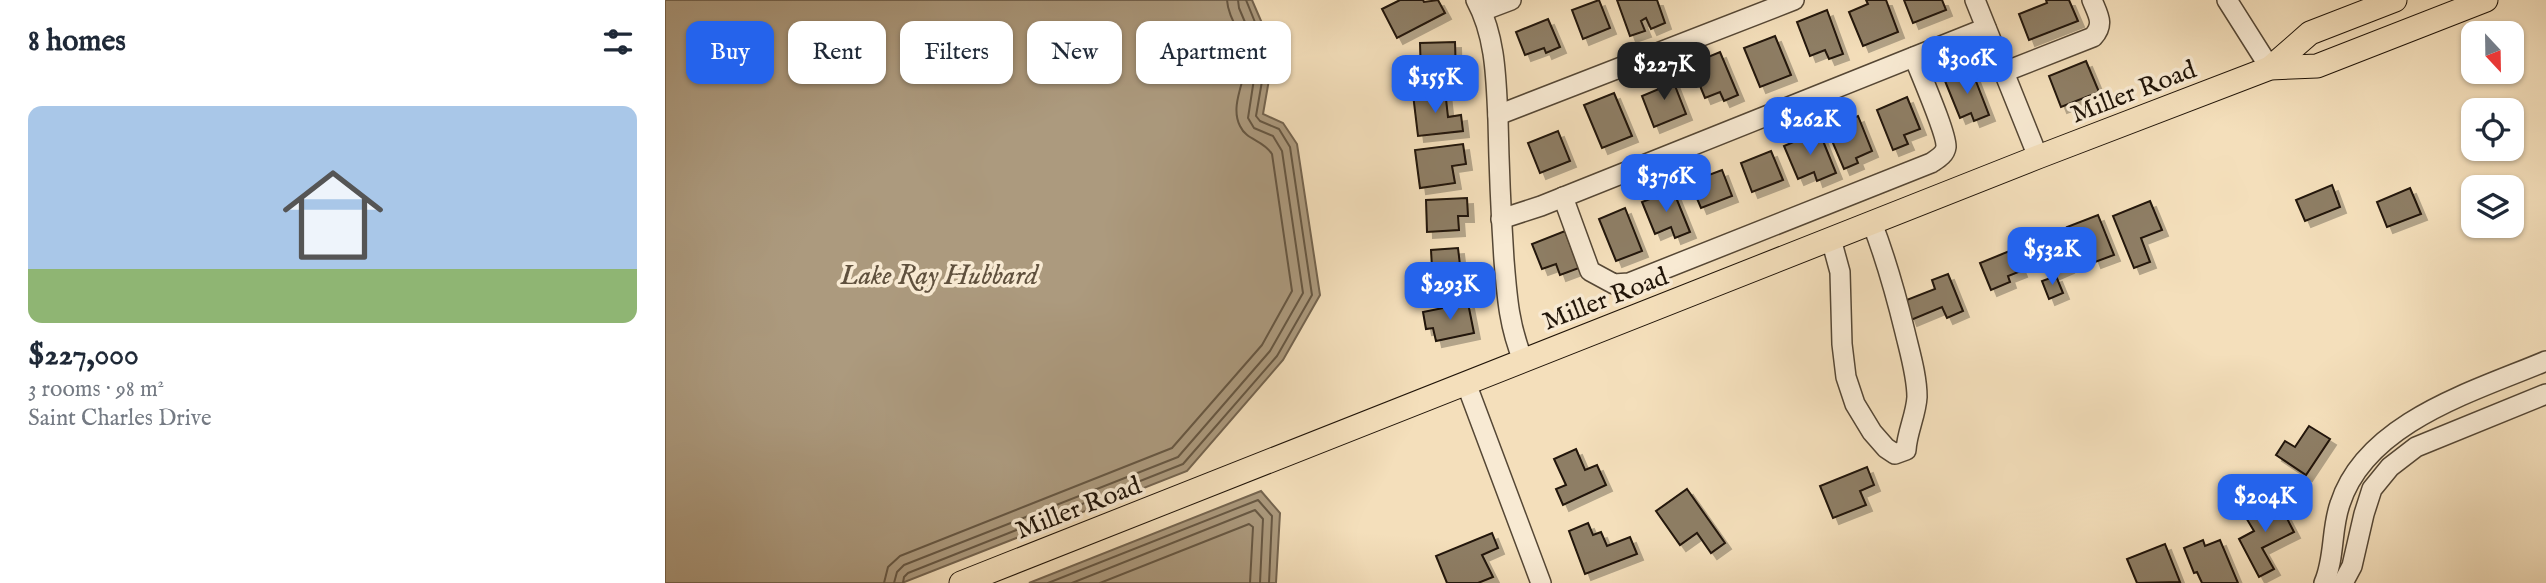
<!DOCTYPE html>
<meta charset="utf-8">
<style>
:root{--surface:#fff;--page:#f6f6f7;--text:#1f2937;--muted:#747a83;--accent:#2563eb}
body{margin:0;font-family:"IM FELL English",serif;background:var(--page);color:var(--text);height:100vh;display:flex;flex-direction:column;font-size:26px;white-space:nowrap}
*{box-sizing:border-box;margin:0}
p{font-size:23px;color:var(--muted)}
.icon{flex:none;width:38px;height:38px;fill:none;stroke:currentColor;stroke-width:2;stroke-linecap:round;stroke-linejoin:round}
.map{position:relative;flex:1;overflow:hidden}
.details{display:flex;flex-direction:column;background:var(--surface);width:665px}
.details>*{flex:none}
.banner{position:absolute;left:21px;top:21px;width:665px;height:63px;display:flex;gap:14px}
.needle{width:46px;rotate:158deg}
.controls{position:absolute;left:1796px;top:21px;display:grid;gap:14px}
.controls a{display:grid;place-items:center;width:63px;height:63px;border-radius:14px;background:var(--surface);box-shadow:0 2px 5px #0004;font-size:35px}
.price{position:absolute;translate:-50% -60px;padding:0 16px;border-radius:14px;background:var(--accent);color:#fff;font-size:23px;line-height:46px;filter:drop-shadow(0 2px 4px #0008)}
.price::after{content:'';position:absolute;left:50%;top:42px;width:21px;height:16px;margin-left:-10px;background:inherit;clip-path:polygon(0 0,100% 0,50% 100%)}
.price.on{background:#222;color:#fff}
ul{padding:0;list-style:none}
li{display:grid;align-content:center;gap:14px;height:371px;padding:0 28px}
li span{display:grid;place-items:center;height:217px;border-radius:14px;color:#555}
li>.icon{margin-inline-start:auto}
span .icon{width:126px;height:126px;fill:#fffc;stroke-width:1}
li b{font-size:30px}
h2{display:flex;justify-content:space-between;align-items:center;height:84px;padding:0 28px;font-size:30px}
.chip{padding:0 24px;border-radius:14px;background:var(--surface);box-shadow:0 2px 5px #0004;font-size:24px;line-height:63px}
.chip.on{background:var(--accent);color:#fff}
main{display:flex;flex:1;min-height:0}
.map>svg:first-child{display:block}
.water{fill:#ac9a7e;stroke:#74644f;stroke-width:2}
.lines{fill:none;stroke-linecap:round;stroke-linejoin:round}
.shore{stroke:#665743;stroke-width:2}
.building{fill:#8e7e65;stroke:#201408;stroke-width:2;filter:url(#shadow)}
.minor-casing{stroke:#554735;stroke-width:22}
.major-casing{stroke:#201408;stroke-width:25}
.minor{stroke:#f8ead3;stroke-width:19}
.major{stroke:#f4dfbb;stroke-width:23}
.labels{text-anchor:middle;stroke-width:7;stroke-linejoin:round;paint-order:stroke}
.street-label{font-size:26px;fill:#201408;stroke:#f8ead3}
.water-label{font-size:28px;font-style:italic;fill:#5f503d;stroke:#f8ead3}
</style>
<main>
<section class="details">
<h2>8 homes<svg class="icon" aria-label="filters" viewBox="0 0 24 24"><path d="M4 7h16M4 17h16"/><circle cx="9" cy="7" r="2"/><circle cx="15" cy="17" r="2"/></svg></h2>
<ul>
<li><span style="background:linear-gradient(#a9c7e8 75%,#8fb573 0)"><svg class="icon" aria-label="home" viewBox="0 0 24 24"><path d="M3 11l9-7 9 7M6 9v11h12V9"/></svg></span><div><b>$227,000</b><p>3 rooms · 98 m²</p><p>Saint Charles Drive</p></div></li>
</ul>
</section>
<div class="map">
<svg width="1881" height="583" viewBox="0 0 1881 583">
<defs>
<filter id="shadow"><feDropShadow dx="6" dy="6" stdDeviation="0" flood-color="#0004"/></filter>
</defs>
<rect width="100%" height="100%" fill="#f4dfbb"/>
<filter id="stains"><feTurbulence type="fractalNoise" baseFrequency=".00286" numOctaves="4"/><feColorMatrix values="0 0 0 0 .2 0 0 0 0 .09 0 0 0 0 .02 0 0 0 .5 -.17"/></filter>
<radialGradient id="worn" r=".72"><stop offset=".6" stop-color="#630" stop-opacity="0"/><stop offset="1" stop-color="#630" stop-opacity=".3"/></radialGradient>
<!-- water -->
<g class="water">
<polygon points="0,0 587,0 609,51 598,114 618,123 632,144 655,295 618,360 522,471 237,583 0,583"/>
<polygon points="596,491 615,513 611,583 364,583"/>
</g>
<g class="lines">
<!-- shore -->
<g class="shore">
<path d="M 219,583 L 223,567 L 235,556 L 507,448 L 597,345 L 627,291 L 607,154 C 597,139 582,141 575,126 C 564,105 582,78 582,56 C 581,38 563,20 562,0"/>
<polyline points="229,583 232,572 239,565 513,457 605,351 638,293 617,151 608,136 589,128 583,118 593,53 574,8 573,0"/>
<polyline points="238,583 239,577 243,573 518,464 612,356 647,295 625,147 614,129 595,121 591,116 602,52 581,0"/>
<polyline points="383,583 593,500 607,516 604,583"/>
<polyline points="407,583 590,510 598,519 595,583"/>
<polyline points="435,583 584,524 588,527 585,583"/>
</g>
</g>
<!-- building -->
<g class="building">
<polygon points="735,0 758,0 759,2 773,0 780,13 732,38 717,9"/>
<polygon points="934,0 945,28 918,39 907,10"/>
<polygon points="952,0 992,0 1000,23 986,29 981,18 976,21 980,31 965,36"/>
<polygon points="1201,0 1221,0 1233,32 1198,46 1184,12 1203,4"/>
<polygon points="1239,0 1277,0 1281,10 1248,23"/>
<polygon points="1381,0 1404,0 1413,21 1364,40 1354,14 1382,3"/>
<polygon points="1162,10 1178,54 1164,59 1160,50 1145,56 1132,22"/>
<polygon points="883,19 895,47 881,53 879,48 860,55 851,32"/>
<polygon points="1110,36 1126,75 1095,87 1079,48"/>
<polygon points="790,42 791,75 756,76 755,43"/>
<polygon points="1055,52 1073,95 1059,101 1055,92 1040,98 1026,64"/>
<polygon points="1421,61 1434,92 1396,107 1384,76"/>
<polygon points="1307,71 1324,115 1309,121 1306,113 1295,118 1280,81"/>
<polygon points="1005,73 1021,114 989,127 977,96 994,89 990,79"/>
<polygon points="780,90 783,117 796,115 798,131 753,136 748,94"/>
<polygon points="949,93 967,136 937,148 919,105"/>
<polygon points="1242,97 1255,129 1239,135 1243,144 1228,150 1212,110"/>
<polygon points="1193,116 1207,151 1191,158 1193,163 1179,169 1162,129"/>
<polygon points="893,131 905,161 875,173 863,143"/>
<polygon points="1154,131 1171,173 1152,181 1149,172 1133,179 1119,146"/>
<polygon points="798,144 801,164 787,166 790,183 755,188 750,150"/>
<polygon points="1106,151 1118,180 1087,192 1076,163"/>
<polygon points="1057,170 1067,196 1036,208 1025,182"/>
<polygon points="1667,185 1675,207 1640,221 1631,200"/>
<polygon points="1745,188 1756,214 1722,227 1712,202"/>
<polygon points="1008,190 1025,232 1010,238 1006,227 990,234 977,202"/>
<polygon points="802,198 803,216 793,216 794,230 762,232 761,200"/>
<polygon points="1485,201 1497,230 1476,238 1485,262 1469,268 1448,216"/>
<polygon points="960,208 977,251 951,261 934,219"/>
<polygon points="1433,215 1449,255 1430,262 1427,254 1415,258 1402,227"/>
<polygon points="1388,229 1403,267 1387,274 1380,256 1366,262 1357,241"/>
<polygon points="900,231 914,268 895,275 891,264 877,269 867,244"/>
<polygon points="793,248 795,265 806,264 808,284 756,289 754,269 767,268 766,250"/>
<polygon points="1347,250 1356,271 1343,276 1345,282 1326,290 1315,263"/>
<polygon points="1283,274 1298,311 1282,318 1277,307 1246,320 1239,301 1270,289 1267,280"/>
<polygon points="1391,276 1398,293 1384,299 1377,281"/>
<polygon points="803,303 809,333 771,341 768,328 761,329 758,312"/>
<polygon points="1644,426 1665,439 1641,475 1611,455 1620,441 1630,447"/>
<polygon points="911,449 920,470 932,465 941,485 898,505 891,489 901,485 889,459"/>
<polygon points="1202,467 1209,485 1195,491 1201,505 1168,518 1155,486"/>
<polygon points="1022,489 1060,543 1046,553 1032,533 1015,545 991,511"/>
<polygon points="1612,499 1629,532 1597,548 1609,569 1594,577 1574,539 1589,531 1580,516"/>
<polygon points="923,523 928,535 936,532 942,546 965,537 972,554 920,574 904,531"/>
<polygon points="827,533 833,548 817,555 828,577 813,583 782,583 771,556"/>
<polygon points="1538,540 1540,546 1555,540 1573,583 1537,583 1532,572 1529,573 1519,548"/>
<polygon points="1500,544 1515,582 1472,583 1462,559"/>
</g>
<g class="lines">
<!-- minor casing -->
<g class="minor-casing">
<g id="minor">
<path d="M 811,0 C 831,37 831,79 833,120 C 834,167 836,214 839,260 C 842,297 844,326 858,360"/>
<polyline points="1310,0 1373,157"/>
<polyline points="1562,0 1605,68"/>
<polyline points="817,11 846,0"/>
<path d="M 1339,72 L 1428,37 C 1440,24 1433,15 1427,0"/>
<polyline points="833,115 1129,0"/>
<path d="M 898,197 L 925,271 L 949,284 L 964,283 L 1266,163 C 1272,159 1280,155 1281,147 C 1282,134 1255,73 1249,57"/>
<polyline points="836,219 876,206 1321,28"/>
<path d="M 1166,239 L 1175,272 L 1177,344 L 1181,377 L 1190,404 L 1207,432 L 1221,448 L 1230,454 L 1241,450 C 1242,432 1251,415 1252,397 C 1252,376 1245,353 1240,332 C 1231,295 1221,259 1207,223"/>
<polyline points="801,383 876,583"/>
<path d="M 1659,583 C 1670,558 1666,529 1675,504 C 1701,422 1810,391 1881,361"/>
<polyline points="1678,583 1687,566 1699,514 1707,489 1725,467 1751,447 1881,394"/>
</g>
</g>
<!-- major casing -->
<g class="major-casing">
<g id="major">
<polyline points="1605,68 1645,33 1730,0"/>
<polyline points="296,583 1373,157 1605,68 1652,66 1821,0"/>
</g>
</g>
<!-- minor -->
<use href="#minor" class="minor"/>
<!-- major -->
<use href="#major" class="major"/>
</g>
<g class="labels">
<!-- street labels -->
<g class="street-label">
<text transform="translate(1468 91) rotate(-21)" y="9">Miller Road</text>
<text transform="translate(940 298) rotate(-21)" y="9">Miller Road</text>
<text transform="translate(413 507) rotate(-21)" y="9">Miller Road</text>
</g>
<!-- water labels -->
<g class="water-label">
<text x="274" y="284">Lake Ray Hubbard</text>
</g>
</g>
<rect width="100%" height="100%" filter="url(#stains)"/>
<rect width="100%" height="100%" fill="url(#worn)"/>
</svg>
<div class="controls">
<a><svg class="needle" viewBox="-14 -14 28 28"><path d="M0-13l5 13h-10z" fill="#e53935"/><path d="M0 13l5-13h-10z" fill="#747a83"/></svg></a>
<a><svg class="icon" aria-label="locate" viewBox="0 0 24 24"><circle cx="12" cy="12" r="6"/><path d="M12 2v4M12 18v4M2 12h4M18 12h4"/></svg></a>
<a><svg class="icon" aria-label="layers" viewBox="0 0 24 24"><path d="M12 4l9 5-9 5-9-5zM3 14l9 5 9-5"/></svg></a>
</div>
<b class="price" style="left:1302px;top:96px">$306K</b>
<b class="price on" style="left:999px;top:102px">$227K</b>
<b class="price" style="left:770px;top:115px">$155K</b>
<b class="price" style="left:1145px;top:157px">$262K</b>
<b class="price" style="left:1001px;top:214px">$376K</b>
<b class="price" style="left:1387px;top:287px">$532K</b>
<b class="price" style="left:785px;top:322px">$293K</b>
<b class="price" style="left:1600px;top:534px">$204K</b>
<div class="banner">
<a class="chip on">Buy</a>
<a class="chip">Rent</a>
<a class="chip">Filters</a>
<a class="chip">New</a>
<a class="chip">Apartment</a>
</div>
</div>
</main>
